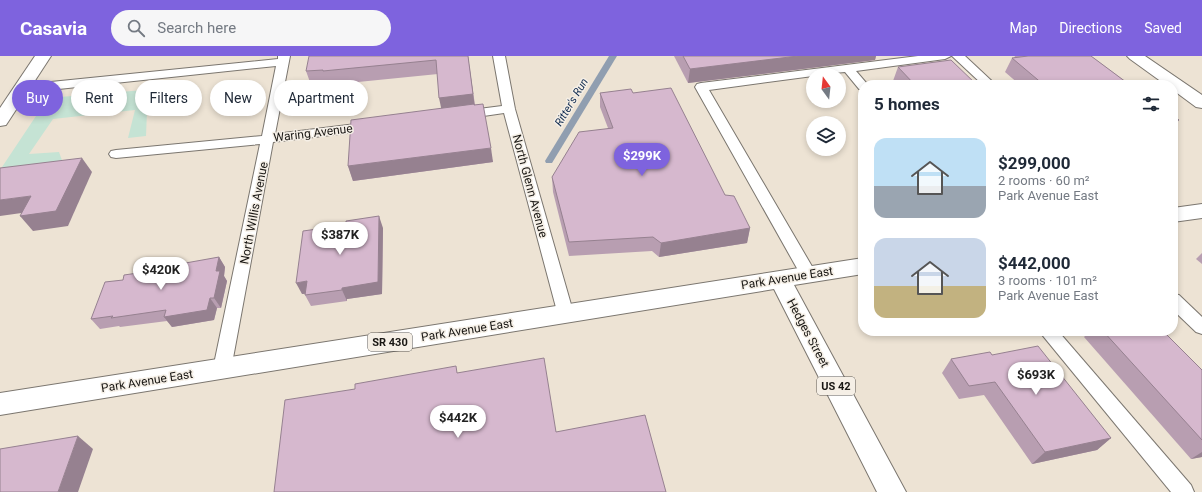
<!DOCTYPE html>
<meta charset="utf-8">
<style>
:root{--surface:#fff;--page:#f6f6f7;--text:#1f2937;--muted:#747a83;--accent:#7e63de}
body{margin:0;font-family:Roboto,sans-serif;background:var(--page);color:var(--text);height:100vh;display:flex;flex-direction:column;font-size:15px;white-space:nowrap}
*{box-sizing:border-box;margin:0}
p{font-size:13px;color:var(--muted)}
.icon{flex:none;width:22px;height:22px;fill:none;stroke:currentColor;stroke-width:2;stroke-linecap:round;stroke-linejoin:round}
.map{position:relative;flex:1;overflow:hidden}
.side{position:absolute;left:858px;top:24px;width:320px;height:256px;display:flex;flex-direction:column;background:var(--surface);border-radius:16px;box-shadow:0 2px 6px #0003}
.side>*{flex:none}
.top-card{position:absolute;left:12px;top:24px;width:380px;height:36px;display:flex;gap:8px}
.needle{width:26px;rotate:345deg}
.fabs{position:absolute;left:806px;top:12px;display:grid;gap:8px}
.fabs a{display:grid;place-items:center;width:40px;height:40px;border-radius:50%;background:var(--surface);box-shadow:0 2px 6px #0003;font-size:20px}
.price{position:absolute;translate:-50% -34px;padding:0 9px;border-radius:14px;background:#fff;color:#222;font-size:13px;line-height:26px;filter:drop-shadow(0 1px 2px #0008)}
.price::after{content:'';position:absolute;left:50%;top:24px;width:12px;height:9px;margin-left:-6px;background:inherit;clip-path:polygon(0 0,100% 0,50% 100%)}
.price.current{background:var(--accent);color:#fff}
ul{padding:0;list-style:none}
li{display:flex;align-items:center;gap:12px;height:100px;padding:0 16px}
li span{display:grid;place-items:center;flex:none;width:112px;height:80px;border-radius:12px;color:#555}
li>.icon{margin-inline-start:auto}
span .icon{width:48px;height:48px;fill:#fffc;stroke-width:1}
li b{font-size:17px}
h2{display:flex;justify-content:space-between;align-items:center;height:48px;padding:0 16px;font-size:17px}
.tag{padding:0 14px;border-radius:18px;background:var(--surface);box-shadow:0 2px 6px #0003;font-size:14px;line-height:36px}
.tag.current{background:var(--accent);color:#fff}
header{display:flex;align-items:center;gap:24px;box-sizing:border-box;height:56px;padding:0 20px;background:var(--accent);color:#fff}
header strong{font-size:19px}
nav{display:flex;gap:22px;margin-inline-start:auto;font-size:14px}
.search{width:280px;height:36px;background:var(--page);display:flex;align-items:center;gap:10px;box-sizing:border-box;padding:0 14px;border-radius:22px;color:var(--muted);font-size:15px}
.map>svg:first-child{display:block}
.built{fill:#ede3d4;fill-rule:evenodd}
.green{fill:#c5e3d4}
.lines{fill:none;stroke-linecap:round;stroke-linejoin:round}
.stream{fill:#909eb0;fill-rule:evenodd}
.service-casing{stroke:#7b766f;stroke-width:2}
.minor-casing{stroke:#7b766f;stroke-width:2}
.secondary-casing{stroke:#7b766f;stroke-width:2}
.primary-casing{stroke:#7b766f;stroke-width:2}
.service{fill:#fff;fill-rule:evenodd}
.minor{fill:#fff;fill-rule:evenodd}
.secondary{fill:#fff;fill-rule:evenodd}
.primary{fill:#fff;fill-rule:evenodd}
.wall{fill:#b89eb1}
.shaded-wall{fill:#968190}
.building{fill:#d6b8ce;stroke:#968190}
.labels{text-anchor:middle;stroke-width:3;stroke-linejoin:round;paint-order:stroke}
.far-water-label{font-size:11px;font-style:italic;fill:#102b50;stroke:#f5efe6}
.shield{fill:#f5efe6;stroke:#5a5752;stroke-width:1}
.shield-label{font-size:11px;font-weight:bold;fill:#181613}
.street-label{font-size:12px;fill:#181613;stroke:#f5efe6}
</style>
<header>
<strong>Casavia</strong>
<div class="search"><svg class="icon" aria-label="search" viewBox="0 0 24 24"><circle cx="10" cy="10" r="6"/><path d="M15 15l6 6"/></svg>Search here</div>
<nav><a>Map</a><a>Directions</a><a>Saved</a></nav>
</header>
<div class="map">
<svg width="1202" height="436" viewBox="0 0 1202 436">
<rect width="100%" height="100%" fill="#f5efe6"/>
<!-- built -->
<path class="built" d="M 0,0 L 1202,0 L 1202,436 L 0,436 ZM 813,19 L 839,19 L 839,45 L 813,45 ZM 863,29 L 1173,29 L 1173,275 L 863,275 ZM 813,67 L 839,67 L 839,93 L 813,93 Z"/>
<!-- green -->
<polygon class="green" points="156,33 162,45 147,55 146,80 128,82 135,54 53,63 29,98 59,96 63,107 0,114 48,42"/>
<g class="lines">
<!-- stream -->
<polygon class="stream" points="609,0 617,0 552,107 546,107 545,105"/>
<!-- service casing -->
<g class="service-casing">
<g id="service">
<polygon points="278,0 290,0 275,78 372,66 377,67 378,70 377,73 372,74 273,86 231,313 228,318 222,321 216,318 213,313 260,88 116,102 111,101 109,98 111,95 116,94 262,80 276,10 21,37 17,36 15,33 17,30 21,29 278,3"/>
<polygon points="493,0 505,0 515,53 574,259 572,264 566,266 560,264 558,259 504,57 463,63 459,62 457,59 459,56 463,55 502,50"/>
<polygon points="918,0 951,0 945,3 856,15 868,29 863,29 863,34 859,33 845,16 813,19 813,20 709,34 817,219 815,223 809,225 803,223 695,31 697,28 701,27"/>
<polygon points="952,0 965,0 996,29 983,29"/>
<polygon points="1173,238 1179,239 1202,261 1202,278 1196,276 1173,254"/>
<polygon points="1039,275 1058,275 1191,429 1194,436 1171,436"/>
</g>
</g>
<!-- minor casing -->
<g class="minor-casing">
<polygon id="minor" points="1127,0 1145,0 1202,39 1202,52 1196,51 1173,34 1173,29 1166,29 1130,3"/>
</g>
<!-- secondary casing -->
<g class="secondary-casing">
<polygon id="secondary" points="35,0 51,0 6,69 0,70 0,52"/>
</g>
<!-- primary casing -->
<g class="primary-casing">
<g id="primary">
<polygon points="1202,148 1202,162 1173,166 1173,152"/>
<polygon points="863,202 863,218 794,229 906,436 877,436 774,233 0,359 0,337"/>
</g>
</g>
<!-- service -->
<use href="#service" class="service"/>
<!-- minor -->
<use href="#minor" class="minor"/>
<!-- secondary -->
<use href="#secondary" class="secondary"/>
<!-- primary -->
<use href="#primary" class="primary"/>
</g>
<!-- wall -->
<g class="wall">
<polygon points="674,0 876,0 875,4 688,27"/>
<polygon points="1015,0 1091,0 1130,29 1020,29 1005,16 1012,2 1014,2"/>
<polygon points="465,1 470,14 475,49 493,106 353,125 348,110 442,52 438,18 328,29 327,27 311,29 306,15"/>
<polygon points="898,11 977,29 896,29 893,25"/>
<polygon points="600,37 633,37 725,139 750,172 747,187 659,201 652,195 569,200 553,136 552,121 608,72 600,51"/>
<polygon points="383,172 382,238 347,243 347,245 311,250 305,239 305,238 302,238"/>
<polygon points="1202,197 1202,208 1196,203"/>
<polygon points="219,201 225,211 224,220 227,225 221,252 217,252 214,264 172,271 167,265 120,271 119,270 100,273 91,263 123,224"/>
<polygon points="1090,275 1163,275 1202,314 1202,401 1191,403 1084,281"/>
<polygon points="992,299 1111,382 1097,394 1032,408 984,339 959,343 942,317 951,303"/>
</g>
<!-- shaded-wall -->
<g class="shaded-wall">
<polygon points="468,0 475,52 442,56 439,42"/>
<polygon points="798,0 876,0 875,4 688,27 690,13"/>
<polygon points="1179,64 1173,72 1173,65"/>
<polygon points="491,92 493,106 353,125 348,110"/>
<polygon points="82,102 92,116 68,170 33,175 20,160"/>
<polygon points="31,140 43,154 0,160 0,144"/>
<polygon points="379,160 383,172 382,238 347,243 347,245 342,234 342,232"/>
<polygon points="750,172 747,187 659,201 661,187"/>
<polygon points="219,201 225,211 224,220 227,225 221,252 214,242 216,215"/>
<polygon points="307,225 312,237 302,238 296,227"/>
<polygon points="210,242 217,252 214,264 172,271 164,261"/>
<polygon points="78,380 93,393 78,436 58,436"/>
<polygon points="1111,382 1097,394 1032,408 1045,396"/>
<polygon points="1202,396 1202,401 1191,403"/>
</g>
<!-- building -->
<g class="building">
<polygon points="309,0 468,0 473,38 439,42 436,4 323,15 323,14 306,15"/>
<polygon points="683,0 798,0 690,13"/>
<polygon points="1028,0 1091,0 1130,29 1044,29 1012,2"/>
<polygon points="951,4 977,29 915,29 898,11"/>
<polygon points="671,32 725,139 734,140 750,172 661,187 653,181 569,186 552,121 579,76 613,72 600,37 631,33 633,37"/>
<polygon points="474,48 474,49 483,48 491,92 348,110 351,64"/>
<polygon points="1173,60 1179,64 1173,65"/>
<polygon points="82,102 56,155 20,160 31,140 0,144 0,112"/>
<polygon points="379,160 378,226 342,232 342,234 305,239 307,225 296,227 303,175 346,169 346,165"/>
<polygon points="219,201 216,215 220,215 214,242 210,242 207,254 164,261 166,254 111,262 113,260 91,263 105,226 123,224 124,219 173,212 174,210 180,209 180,208"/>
<polygon points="1103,275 1163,275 1202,314 1202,384"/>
<polygon points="1038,290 1111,382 1045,396 995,326 969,330 951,303 990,296 992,299"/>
<polygon points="544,302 556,376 645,359 666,436 274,436 285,344 355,333 355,328 456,310 457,317"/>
<polygon points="78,380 58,436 0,436 0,393"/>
</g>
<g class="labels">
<!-- far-water labels -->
<g class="far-water-label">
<text transform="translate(571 46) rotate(-59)" y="4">Ritter's Run</text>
</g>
<!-- shield labels -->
<g class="shield">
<rect x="368" y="277" width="44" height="18" rx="3"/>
<rect x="817" y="321" width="38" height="18" rx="3"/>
</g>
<g class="shield-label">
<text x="390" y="290">SR 430</text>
<text x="836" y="334">US 42</text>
</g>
<!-- street labels -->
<g class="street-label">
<text transform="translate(313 77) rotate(-7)" y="4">Waring Avenue</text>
<text transform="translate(530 130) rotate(75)" y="4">North Glenn Avenue</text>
<text transform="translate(254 157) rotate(-79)" y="4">North Willis Avenue</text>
<text transform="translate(787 222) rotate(-9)" y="4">Park Avenue East</text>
<text transform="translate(467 274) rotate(-9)" y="4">Park Avenue East</text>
<text transform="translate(808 277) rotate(62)" y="4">Hedges Street</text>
<text transform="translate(147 325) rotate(-9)" y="4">Park Avenue East</text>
</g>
</g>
</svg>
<div class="fabs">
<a><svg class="needle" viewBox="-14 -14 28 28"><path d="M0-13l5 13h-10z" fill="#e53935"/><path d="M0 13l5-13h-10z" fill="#747a83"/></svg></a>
<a><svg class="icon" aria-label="layers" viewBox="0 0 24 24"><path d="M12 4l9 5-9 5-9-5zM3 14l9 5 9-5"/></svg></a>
</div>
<b class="price current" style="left:642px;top:121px">$299K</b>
<b class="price" style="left:340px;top:200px">$387K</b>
<b class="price" style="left:161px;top:235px">$420K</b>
<b class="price" style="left:1036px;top:340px">$693K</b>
<b class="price" style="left:458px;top:383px">$442K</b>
<div class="top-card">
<a class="tag current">Buy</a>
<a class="tag">Rent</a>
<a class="tag">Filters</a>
<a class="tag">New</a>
<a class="tag">Apartment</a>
</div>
<section class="side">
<h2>5 homes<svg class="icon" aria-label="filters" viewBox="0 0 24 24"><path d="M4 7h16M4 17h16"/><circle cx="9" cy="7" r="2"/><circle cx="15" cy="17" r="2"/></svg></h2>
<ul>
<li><span style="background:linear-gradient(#bfe0f5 60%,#9aa5b1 0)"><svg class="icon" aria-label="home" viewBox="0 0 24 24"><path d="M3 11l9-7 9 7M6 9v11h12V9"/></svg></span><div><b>$299,000</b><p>2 rooms · 60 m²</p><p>Park Avenue East</p></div></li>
<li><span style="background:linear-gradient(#c9d6e8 60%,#c2b280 0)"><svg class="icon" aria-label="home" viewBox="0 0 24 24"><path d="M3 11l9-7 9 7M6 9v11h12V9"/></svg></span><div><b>$442,000</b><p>3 rooms · 101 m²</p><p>Park Avenue East</p></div></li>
</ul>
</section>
</div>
